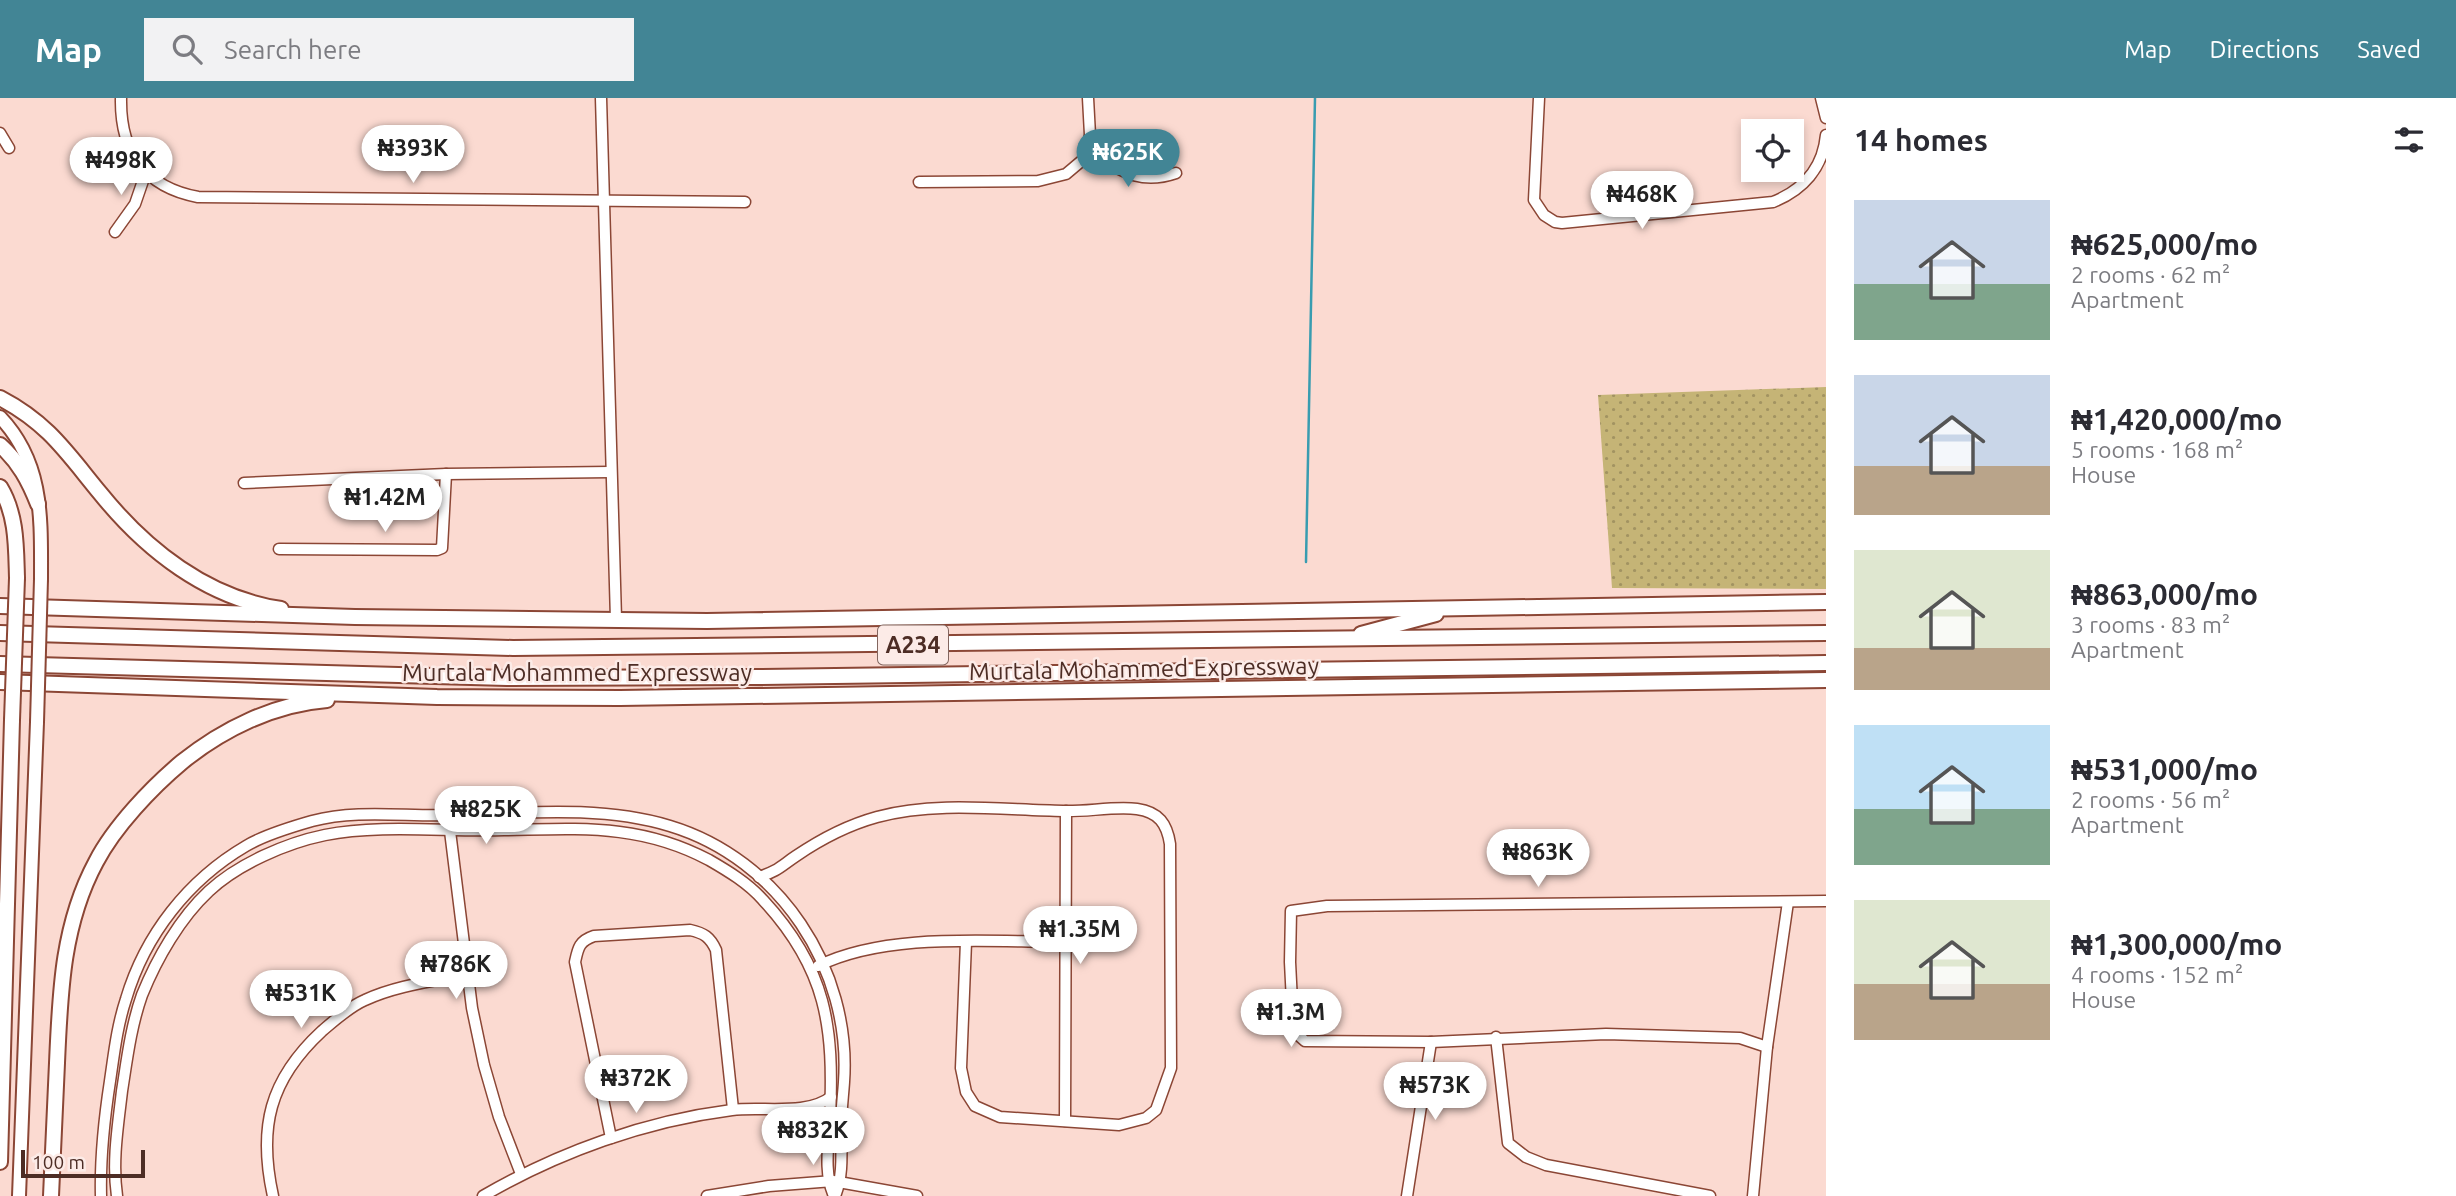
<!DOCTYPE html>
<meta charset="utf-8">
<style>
:root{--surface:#fff;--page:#f2f2f3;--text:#2b2b33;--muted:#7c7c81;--accent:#428595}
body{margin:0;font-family:Ubuntu,sans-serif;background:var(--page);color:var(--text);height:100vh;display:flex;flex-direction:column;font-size:26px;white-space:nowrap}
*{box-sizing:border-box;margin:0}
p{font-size:23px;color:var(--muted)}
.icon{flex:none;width:38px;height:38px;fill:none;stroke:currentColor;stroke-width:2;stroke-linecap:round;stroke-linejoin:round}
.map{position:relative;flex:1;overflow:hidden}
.panel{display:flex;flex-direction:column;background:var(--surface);width:630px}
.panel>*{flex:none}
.tools{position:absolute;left:1741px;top:21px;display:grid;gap:14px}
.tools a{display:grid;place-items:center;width:63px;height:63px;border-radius:0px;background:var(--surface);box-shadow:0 4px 10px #0003;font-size:35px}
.scale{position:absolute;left:21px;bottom:18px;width:124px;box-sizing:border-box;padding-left:7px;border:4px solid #4d2d25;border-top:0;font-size:19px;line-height:24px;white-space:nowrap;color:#4d2d25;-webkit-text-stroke:5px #fcebe7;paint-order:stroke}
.price{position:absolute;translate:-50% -60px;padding:0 16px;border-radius:24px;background:#fff;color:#222;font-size:23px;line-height:46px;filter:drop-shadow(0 2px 4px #0008)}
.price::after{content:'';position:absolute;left:50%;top:42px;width:21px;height:16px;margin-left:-10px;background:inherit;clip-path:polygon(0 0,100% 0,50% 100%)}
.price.on{background:var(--accent);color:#fff}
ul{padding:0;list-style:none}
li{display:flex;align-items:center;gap:21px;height:175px;padding:0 28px}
li span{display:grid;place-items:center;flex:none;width:196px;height:140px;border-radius:0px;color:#555}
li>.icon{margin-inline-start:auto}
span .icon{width:84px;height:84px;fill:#fffc;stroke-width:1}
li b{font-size:30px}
h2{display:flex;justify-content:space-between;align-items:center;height:84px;padding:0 28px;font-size:30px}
header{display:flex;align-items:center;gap:42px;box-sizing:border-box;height:98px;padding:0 35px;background:var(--accent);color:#fff}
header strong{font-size:33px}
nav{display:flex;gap:38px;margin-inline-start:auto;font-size:24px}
.search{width:490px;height:63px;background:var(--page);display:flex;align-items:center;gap:18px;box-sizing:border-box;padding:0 24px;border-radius:0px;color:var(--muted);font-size:26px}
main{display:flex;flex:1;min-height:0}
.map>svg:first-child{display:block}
.grass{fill:url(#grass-dots)}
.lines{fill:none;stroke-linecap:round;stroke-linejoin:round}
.stream{stroke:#389cb0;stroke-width:2.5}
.minor-casing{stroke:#8b4635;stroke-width:13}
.major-casing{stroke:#8b4635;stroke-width:16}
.highway-casing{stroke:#8b4635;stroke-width:18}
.minor{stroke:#fff;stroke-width:10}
.major{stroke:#fff;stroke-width:12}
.highway{stroke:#fff;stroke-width:14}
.major-bridge-casing{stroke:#8b4635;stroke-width:16;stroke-linecap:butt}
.highway-bridge-casing{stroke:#8b4635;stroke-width:18;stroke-linecap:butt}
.major-bridge{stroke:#fff;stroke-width:12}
.highway-bridge{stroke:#fff;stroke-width:14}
.labels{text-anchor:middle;stroke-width:5;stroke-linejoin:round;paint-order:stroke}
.shield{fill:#fcebe7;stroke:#82665f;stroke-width:2}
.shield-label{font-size:23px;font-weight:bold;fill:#4d2d25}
.street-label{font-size:24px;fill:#4d2d25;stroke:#fcebe7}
</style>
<header>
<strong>Map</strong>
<div class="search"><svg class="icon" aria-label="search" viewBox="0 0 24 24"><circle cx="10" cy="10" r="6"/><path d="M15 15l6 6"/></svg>Search here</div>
<nav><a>Map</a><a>Directions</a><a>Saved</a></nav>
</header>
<main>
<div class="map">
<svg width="1826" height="1098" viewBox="0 0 1826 1098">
<defs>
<pattern id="grass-dots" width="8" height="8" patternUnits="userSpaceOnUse" patternTransform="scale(1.75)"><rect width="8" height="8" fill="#c5b476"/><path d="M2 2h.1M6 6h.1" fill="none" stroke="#a29361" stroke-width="1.8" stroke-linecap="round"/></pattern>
</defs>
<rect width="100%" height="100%" fill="#fbdad1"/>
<!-- grass -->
<polygon class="grass" points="1826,289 1826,491 1612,490 1598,297"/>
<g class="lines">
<!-- stream -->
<polyline class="stream" points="1306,464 1315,0"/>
<!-- minor casing -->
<g class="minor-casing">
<g id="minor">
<path d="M 121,0 C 120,53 144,89 198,99 L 745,104"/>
<polyline points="601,0 616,521"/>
<path d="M 1539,0 L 1534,102 L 1544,117 L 1555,124 L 1562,125 L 1773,104 C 1803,92 1823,70 1826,37"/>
<polyline points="1821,0 1826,20"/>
<polyline points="0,35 9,50"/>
<path d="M 1087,53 C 1119,71 1138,88 1176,75"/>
<polyline points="919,84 1038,83 1066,76 1085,60 1090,37 1088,0"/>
<polyline points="115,134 135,106 146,74"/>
<polyline points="244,385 446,376 610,374"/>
<polyline points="279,451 437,452 442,450 446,376"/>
<polyline points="448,717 472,910 484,967 499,1019 521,1076"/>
<path d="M 759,779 C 778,773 781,768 796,758 C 821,741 848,727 877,719 C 936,703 1002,712 1063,713 C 1086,714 1115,708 1137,711 C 1159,714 1167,726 1170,746 L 1171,970 L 1156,1012 L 1146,1020 L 1119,1027 L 1000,1019 L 975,1008 L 966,994 L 961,970 L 966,844"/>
<path d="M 818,868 C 887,834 989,844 1064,844"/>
<polyline points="1496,939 1508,1045 1526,1059 1546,1067 1710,1098"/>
<polyline points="1767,949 1740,940 1606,936 1431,944 1305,943 1297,936 1293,924 1290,864 1291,813 1327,808 1826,803"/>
<polyline points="808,1010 830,1026"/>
<polyline points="1065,1023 1066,713"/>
<path d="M 611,1040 L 575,864 C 578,850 579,843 594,838 L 690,832 C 704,835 710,839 716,852 L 733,1011"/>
<path d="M 101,1098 C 100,1059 104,1022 110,983 C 114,956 117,928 126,901 C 145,837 188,782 246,748 C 264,737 291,729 312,723 C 358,711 406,719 453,717 C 524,715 601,707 670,728 C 779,761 852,871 844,984 C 843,999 841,1014 841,1029 C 841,1052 844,1076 835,1098"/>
<path d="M 117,1098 C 112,1063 118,1028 122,993 C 127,961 131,928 142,897 C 157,860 180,820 209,793 C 238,766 286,745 325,737 C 381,726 446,734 504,732 C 579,731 639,725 709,762 C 728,773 748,785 763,802 C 827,871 834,929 830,1019 C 829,1045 823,1074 834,1098"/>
<path d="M 273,1098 C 258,1030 269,982 322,933 C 335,922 349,909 365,902 C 397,887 435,883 469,876"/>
<path d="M 483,1098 C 559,1054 645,1023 732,1012 C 762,1008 807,1018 831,999"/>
<polyline points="707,1098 769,1088 833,1083 917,1098"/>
<polyline points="1407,1098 1431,944"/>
<polyline points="1753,1098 1767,949 1788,804"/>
</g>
</g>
<!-- major casing -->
<g class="major-casing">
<g id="major">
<path d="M 0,319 C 44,365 41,421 41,481"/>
<polyline points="19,1098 37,624"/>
</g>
</g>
<!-- highway casing -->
<g class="highway-casing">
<g id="highway">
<path d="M 0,300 C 48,325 67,355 100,395 C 146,452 207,500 281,511"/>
<path d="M 0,347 C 19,364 29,383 38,406"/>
<path d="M 0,389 C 17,417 16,449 17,480"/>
<polyline points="0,508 355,519 707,523 1826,504"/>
<polyline points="0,535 513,550 1826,535"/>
<polyline points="1361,536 1436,516"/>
<polyline points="0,566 507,580 757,579 1826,565"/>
<polyline points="0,584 437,599 620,600 1826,582"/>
<polyline points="0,1064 12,622"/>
<path d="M 51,1098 C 53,1054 55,1010 57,965 C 60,896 62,827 96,764 C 114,729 152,689 182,664 C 223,631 274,606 327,602"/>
</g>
</g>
<!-- minor -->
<use href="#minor" class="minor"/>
<!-- major -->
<use href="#major" class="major"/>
<!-- highway -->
<use href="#highway" class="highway"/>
<!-- major-bridge casing -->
<g class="major-bridge-casing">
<polyline id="major-bridge" points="37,624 41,481"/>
</g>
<!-- highway-bridge casing -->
<g class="highway-bridge-casing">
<polyline id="highway-bridge" points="12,622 17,480"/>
</g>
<!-- major-bridge -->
<use href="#major-bridge" class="major-bridge"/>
<!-- highway-bridge -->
<use href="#highway-bridge" class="highway-bridge"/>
</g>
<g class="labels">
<!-- shield labels -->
<rect class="shield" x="878" y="527.5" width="70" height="39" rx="5"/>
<g class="shield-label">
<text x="913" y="555">A234</text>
</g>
<!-- street labels -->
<g class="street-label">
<text transform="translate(1144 571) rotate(-1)" y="8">Murtala Mohammed Expressway</text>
<text x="577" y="583">Murtala Mohammed Expressway</text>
</g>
</g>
</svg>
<div class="tools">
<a><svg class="icon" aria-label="locate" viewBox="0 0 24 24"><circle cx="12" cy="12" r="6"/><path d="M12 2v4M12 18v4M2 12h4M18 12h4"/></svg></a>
</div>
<div class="scale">100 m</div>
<b class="price" style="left:413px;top:87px">₦393K</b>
<b class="price on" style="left:1128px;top:91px">₦625K</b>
<b class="price" style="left:121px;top:99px">₦498K</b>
<b class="price" style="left:1642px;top:133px">₦468K</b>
<b class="price" style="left:385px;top:436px">₦1.42M</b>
<b class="price" style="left:486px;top:748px">₦825K</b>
<b class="price" style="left:1538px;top:791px">₦863K</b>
<b class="price" style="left:1080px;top:868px">₦1.35M</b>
<b class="price" style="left:456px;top:903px">₦786K</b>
<b class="price" style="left:301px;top:932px">₦531K</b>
<b class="price" style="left:1291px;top:951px">₦1.3M</b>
<b class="price" style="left:636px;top:1017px">₦372K</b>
<b class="price" style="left:1435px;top:1024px">₦573K</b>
<b class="price" style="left:813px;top:1069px">₦832K</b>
</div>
<section class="panel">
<h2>14 homes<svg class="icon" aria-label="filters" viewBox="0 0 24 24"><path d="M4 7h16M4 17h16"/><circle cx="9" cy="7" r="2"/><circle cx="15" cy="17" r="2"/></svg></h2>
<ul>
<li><span style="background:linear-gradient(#c9d6e8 60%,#7fa58c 0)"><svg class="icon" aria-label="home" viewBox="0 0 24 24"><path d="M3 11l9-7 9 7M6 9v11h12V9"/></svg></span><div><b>₦625,000/mo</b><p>2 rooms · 62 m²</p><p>Apartment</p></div></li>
<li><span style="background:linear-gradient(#c9d6e8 65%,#b9a48a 0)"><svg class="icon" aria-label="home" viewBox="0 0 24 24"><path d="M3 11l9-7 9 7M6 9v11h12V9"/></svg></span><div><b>₦1,420,000/mo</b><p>5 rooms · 168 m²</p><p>House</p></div></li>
<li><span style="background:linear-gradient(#dfe7d0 70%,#b9a48a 0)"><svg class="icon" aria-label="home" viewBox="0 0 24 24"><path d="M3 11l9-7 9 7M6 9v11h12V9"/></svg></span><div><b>₦863,000/mo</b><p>3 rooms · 83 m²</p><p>Apartment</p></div></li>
<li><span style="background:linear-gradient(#bfe0f5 60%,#7fa58c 0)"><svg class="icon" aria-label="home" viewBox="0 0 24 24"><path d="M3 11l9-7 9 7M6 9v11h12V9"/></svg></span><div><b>₦531,000/mo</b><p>2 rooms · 56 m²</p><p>Apartment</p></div></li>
<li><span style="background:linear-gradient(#dfe7d0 60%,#b9a48a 0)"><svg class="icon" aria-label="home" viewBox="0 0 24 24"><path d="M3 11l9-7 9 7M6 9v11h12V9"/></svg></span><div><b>₦1,300,000/mo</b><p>4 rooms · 152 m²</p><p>House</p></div></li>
</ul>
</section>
</main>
